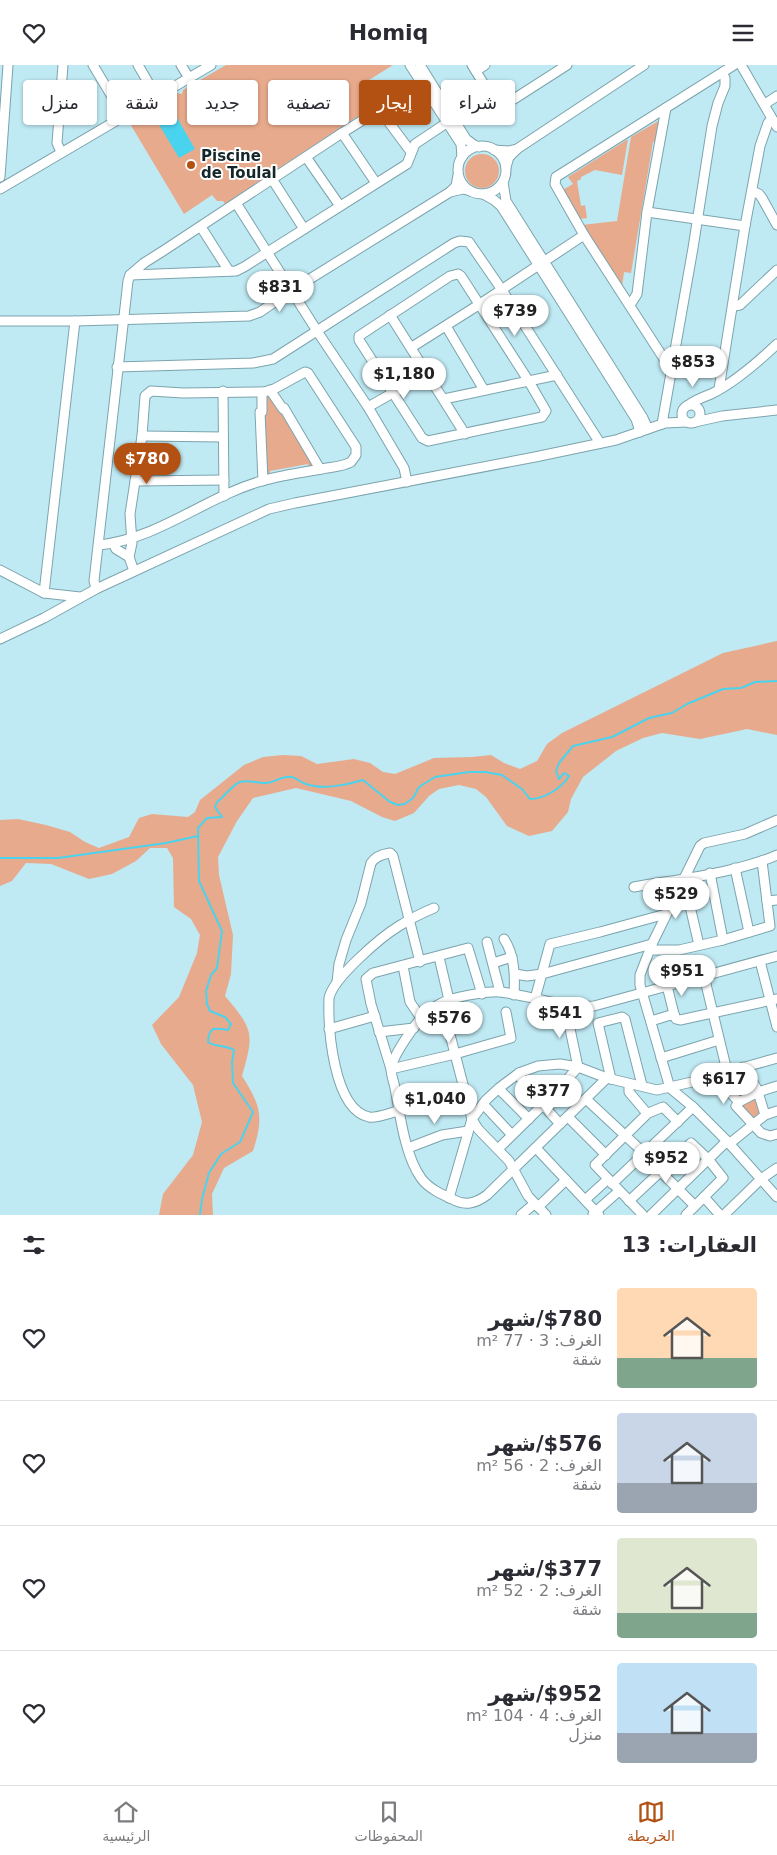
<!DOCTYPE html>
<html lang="ar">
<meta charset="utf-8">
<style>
:root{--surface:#fff;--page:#f7f7f7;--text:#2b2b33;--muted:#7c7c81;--line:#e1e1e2;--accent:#b35113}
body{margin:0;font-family:"DejaVu Sans","Noto Sans Arabic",sans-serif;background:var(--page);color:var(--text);direction:rtl;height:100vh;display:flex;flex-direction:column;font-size:19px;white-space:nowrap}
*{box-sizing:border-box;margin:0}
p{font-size:16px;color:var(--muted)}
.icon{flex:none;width:28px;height:28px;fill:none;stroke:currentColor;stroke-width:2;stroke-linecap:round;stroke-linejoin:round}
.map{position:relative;height:1150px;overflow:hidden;direction:ltr}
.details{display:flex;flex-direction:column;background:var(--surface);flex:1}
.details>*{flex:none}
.guide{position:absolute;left:15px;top:15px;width:500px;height:45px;direction:rtl;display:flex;gap:10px}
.price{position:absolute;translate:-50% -42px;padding:0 11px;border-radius:18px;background:#fff;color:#222;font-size:16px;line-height:32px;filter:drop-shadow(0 1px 2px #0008)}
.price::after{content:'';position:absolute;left:50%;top:30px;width:15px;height:11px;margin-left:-8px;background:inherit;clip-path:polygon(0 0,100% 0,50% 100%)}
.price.selected{background:var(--accent);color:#fff}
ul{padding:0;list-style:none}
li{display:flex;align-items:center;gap:15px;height:125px;padding:0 20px}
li+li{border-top:1px solid var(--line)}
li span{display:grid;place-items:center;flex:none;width:140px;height:100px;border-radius:5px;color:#555}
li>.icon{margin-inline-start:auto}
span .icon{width:60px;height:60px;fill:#fffc;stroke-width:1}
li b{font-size:21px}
h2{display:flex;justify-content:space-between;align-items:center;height:60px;padding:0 20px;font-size:21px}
.pill{padding:0 18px;border-radius:5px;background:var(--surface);box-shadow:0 1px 4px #0004;font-size:18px;line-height:45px}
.pill.selected{background:var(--accent);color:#fff}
header{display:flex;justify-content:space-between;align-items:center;height:65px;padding:0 20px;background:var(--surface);font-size:22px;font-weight:700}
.tabs{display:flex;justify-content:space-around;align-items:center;height:70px;border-top:1px solid var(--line);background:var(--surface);font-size:14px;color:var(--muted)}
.tabs a{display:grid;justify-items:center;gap:2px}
.tabs .selected{color:var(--accent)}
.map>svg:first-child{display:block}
.green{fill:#e8aa8c}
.water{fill:#4ad3ee}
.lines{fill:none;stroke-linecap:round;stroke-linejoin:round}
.stream{stroke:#4ad3ee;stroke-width:2}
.minor-casing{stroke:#7ca4ad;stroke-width:11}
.minor{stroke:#fff;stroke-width:9}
.poi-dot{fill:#b35113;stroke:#fff;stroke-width:2}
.labels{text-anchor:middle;stroke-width:4;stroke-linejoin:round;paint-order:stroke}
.poi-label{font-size:15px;font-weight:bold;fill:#152629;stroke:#fff;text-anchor:start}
</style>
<header><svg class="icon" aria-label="menu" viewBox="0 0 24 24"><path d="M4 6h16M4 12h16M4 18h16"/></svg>Homiq<svg class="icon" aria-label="heart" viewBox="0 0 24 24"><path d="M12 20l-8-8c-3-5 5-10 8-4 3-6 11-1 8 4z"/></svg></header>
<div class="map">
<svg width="777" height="1150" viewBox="0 0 777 1150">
<rect width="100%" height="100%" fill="#bfe9f3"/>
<!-- green -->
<g class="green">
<polygon points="226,0 393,0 369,15 381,36 225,139 223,136 217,136 212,130 184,149 129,57 177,28 182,29 183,25"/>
<polygon points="660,55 656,77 653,77 631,208 624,207 622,222 582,160 617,156 631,72"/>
<polygon points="628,74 622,110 595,105 581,112 581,114 577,116 581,141 585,140 587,153 580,154 561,126 573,119 568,112"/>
<circle cx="482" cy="106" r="17"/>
<polygon points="264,332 272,332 315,400 308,402 308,399 270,406 270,409 265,410"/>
<path d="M 777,576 L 777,670 L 747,664 L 700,674 L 662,668 L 643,673 L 616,686 L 583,712 L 571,734 L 568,747 L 552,766 L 529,771 L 507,761 L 486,732 L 476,724 L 459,720 L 439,724 L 429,731 L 414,748 L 395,756 L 382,752 L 351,736 L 296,723 L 253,733 L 237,756 L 218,792 L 219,810 L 233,870 L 231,909 L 225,931 C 254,965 254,969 242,1011 C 261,1041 264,1052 253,1086 L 224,1103 L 212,1129 L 213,1150 L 159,1150 L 163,1129 L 193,1090 L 202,1057 L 193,1020 L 161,979 L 152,960 L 179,932 L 197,888 L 200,870 L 191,854 L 174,842 L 173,793 L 167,783 L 150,783 L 136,796 L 112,809 L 89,814 L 51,799 L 26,798 L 12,816 L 0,821 L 0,755 L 18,754 L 46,760 L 70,767 L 85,777 L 99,783 L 129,772 L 139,753 L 152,749 L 188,752 L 195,747 L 200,735 L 244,700 L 263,692 L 283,690 L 301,691 L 317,699 L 354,694 L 370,698 L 383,707 L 395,709 L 434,693 L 472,692 L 491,690 L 504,698 L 520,704 L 537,696 L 547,679 L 562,668 L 723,588 Z"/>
<polygon points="753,1029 761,1050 752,1055 739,1041"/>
</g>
<!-- water -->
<polygon class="water" points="172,44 195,84 179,93 155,53"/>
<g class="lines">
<!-- stream -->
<g class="stream">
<polyline points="0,793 58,793 166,778 198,771"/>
<path d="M 200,1150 L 202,1134 L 209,1108 L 221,1089 L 240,1077 L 253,1047 L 233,1018 L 232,997 L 234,985 C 225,980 215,982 208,977 C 209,961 214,963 228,965 L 231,959 L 225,952 L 210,946 L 207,939 L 206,926 L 211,910 L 217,903 L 222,866 L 199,816 L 198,763 L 207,753 L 222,752 L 215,742 L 217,737 C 224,732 232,720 240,717 C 249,714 258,719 267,718 C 275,717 284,710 292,712 C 297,713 301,718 306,719 C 322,725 347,720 363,715 L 390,737 L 398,740 L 405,739 L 413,733 L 419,722 L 435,712 L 469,707 L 485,707 L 502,710 L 522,724 L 530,734 C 544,734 562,723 569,711 L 564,708 L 559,714 L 556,706 L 559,698 L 573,681 L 612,672 L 649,653 L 672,648 L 687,639 L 723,624 L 741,623 L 755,617 L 777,616"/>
</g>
<!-- minor casing -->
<g class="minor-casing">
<g id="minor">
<polyline points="93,0 123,50"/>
<polyline points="138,0 156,31"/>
<polyline points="181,0 189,13"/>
<polyline points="410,0 461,79 462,92"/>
<polyline points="420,0 466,74 474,80 479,82"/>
<polyline points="472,0 490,29 495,36 501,37 514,34 567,0"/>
<polyline points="741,0 777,62"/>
<polyline points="476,6 485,0"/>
<polyline points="765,39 777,31"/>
<polyline points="379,44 411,87"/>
<polyline points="342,68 376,118"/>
<circle cx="482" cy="105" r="24"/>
<polyline points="517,84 644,0"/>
<polyline points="494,85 509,86 517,84 509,92 506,102"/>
<polyline points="61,87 57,78 63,0"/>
<polyline points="306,92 340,141"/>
<polyline points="458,110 456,121 450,127 463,124 471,126"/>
<polyline points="0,112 8,0"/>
<polyline points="272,114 304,164"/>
<polyline points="503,117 506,136 643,353 648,364"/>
<polyline points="0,124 211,0"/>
<polyline points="752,126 759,129 762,133 777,160"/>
<polyline points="483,129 494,135 501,141 636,354 640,367"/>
<polyline points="236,138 317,266 368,342 404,403 407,417"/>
<polyline points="647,147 745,161"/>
<polyline points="201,162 229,206"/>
<polygon points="458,209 461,211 528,315 546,346 542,352 428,376 422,373 359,275 359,271 450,211"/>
<polyline points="130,210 236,206 244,202 407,99 415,79 490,29"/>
<polyline points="630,240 637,229 647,147 666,43"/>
<polyline points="734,241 740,240 777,205"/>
<polyline points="390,250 465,369"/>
<polyline points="0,256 75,256 249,251 260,247 292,225 450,127"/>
<polyline points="446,261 484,325"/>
<polyline points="412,282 480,239 584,170"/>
<polyline points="117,302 253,298 273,294 454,178 460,176 469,177 502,225 600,378"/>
<polyline points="672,302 666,297 584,170 555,119 556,112 734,0"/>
<polyline points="719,324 745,161 760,81 768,58 772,54"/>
<polyline points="270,325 283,344 284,343 320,404"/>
<polyline points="223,326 224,431"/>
<polyline points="262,327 262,347 260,347 263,416"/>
<polyline points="444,334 557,310"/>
<circle cx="691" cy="349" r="9"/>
<path d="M 687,341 C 695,335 703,332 711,329 C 734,318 759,296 777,279"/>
<polyline points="368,342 428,308"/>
<polyline points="695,357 722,351 777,345"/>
<polyline points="662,359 693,183 712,61 718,38 725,21 725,13 722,8"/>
<polyline points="142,371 223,372"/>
<polyline points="135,416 224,415"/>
<polyline points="113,478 116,484 129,492"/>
<path d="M 99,480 C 159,474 208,430 265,415 C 284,410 303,407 322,404 C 331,402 342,402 351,397 L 356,390 L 356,382 L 308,308 L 305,307 L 274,324 L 264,327 L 183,328 L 151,326 L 145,331 L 142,371 L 130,449 L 132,478 L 129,492 L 134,506"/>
<polyline points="0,505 44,528 80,532"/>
<polyline points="96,524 94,516 128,216 130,210 144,198 163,186 342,68 422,18"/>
<polyline points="44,528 75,256"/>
<polyline points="0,574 44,553 96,524 269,444 295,438 535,392 616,375 665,358 686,357"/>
<polyline points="777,755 745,769 704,778 700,781 652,879 640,910 640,920 670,1023 693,1042 727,1076 777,1132"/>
<polyline points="735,803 749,867"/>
<polyline points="710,808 723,875"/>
<path d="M 634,822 C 679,814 736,808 777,790"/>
<polyline points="679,825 689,837 699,880"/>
<polyline points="767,836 777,835"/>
<path d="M 434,843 C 422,848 410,854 399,861 C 381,872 333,913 329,933 C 328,963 333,1044 369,1052 C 381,1054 415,1039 428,1035 C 440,1031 453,1030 465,1026"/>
<path d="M 504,874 C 515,890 515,912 514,930"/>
<polyline points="487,877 500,927"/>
<polyline points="650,885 679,885 723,875 770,861 762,796"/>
<polyline points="439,892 449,935"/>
<polyline points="760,896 777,962"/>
<polyline points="493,898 512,892"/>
<polyline points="403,901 410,937 421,953"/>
<polyline points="515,909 527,911 542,909 652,879"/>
<polyline points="704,911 727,1006"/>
<path d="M 337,917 L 339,899 L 346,875 L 361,838 L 371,798 C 375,792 383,789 390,788 L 393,791 L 420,897"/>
<polyline points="667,921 674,949"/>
<polyline points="482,929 468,883 373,908 366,914 371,939 391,1004 455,989 511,973 506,947"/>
<polyline points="535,934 550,879 600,867 666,849"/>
<polyline points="442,939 472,1054 478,1064 509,1096 528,1131 546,1150"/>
<polyline points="651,956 674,949 676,954 680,955 777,934"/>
<polyline points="329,964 375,951"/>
<polyline points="379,967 414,963"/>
<polyline points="661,993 719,975"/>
<path d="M 743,1002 C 747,1012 755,1017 758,1027 L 777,1021"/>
<polyline points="519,1008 523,1018 560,1059"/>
<polyline points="715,1010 717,1014 739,1037 736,1041 761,1068 770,1071 777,1069"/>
<path d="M 607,1013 L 487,1130 C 475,1139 465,1141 452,1134 C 441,1129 428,1123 421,1113 C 405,1091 400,1050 395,1023 C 394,1017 391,1010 391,1004 C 392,991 417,956 427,947 C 434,942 441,937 449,935 C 460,931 489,926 501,927 C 532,931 562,943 594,941 L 777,891"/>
<polyline points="611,1014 598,958 622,952 625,954 642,1020"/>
<polyline points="629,1019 629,1027 645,1046 646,1050 595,1100 643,1150"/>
<polyline points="499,1024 529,1054"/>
<polyline points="586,1034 644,1088"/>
<polyline points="739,1037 758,1027 765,1050"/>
<polyline points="483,1039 512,1070"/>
<polyline points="646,1049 663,1042 678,1057"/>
<polyline points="568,1052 606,1090"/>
<polyline points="729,1079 765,1050 777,1046"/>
<polyline points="408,1083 442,1070 468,1066"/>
<polyline points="536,1083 599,1150"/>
<polyline points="498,1084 560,1023 578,1002 565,940"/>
<polyline points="648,1085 666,1102"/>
<polyline points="661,1107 695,1141"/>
<polyline points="612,1119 693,1042"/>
<polyline points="704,1132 720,1150"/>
<polyline points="449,1133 472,1054 486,1035 499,1023 519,1008 538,1001 560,999 578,1002 607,1013 657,1025 692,1017 777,993"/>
<polyline points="585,1135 608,1114"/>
<polyline points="629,1136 691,1078 708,1094 723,1113 686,1150"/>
<polyline points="538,1142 566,1115"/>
<polyline points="593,1149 619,1126"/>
<polyline points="521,1150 534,1139"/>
<polyline points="651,1150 727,1076"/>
<polyline points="724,1150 761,1114 777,1103"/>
</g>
</g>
<!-- minor -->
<use href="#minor" class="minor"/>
</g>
<!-- markers -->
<circle class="poi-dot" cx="191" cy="100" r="5"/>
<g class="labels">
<!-- poi labels -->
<g class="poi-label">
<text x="201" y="96">Piscine<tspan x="201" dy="17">de Toulal</tspan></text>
</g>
</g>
</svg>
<b class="price" style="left:280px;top:248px">$831</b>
<b class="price" style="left:515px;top:272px">$739</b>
<b class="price" style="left:693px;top:323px">$853</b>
<b class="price" style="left:404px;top:335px">$1,180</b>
<b class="price selected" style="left:147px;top:420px">$780</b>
<b class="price" style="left:676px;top:855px">$529</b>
<b class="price" style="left:682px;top:932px">$951</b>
<b class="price" style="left:560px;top:974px">$541</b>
<b class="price" style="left:449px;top:979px">$576</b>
<b class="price" style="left:724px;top:1040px">$617</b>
<b class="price" style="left:548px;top:1052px">$377</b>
<b class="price" style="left:435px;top:1060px">$1,040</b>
<b class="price" style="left:666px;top:1119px">$952</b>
<div class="guide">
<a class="pill">شراء</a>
<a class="pill selected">إيجار</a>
<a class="pill">تصفية</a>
<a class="pill">جديد</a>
<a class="pill">شقة</a>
<a class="pill">منزل</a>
</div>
</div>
<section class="details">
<h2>العقارات: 13<svg class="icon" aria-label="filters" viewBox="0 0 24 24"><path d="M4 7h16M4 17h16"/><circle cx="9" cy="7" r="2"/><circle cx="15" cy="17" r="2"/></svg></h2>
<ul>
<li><span style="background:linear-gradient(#ffd9b3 70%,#7fa58c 0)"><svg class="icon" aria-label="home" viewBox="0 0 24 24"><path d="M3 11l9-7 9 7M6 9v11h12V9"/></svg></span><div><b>$780/شهر</b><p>الغرف: 3 · 77 m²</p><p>شقة</p></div><svg class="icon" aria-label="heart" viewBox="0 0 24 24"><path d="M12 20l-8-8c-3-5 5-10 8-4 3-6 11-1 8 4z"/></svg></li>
<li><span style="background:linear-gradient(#c9d6e8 70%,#9aa5b1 0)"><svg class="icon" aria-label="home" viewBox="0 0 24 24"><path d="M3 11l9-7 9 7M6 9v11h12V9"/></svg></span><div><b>$576/شهر</b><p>الغرف: 2 · 56 m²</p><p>شقة</p></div><svg class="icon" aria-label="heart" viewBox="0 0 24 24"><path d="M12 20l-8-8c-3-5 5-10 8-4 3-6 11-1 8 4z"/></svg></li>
<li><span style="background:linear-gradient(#dfe7d0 75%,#7fa58c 0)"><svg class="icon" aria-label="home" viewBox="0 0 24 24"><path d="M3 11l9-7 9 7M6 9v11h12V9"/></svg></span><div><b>$377/شهر</b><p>الغرف: 2 · 52 m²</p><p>شقة</p></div><svg class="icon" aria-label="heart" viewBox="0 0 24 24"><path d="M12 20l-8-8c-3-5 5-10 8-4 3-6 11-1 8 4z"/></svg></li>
<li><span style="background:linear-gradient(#bfe0f5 70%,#9aa5b1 0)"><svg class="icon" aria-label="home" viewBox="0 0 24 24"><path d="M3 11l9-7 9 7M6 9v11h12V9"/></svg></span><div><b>$952/شهر</b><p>الغرف: 4 · 104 m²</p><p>منزل</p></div><svg class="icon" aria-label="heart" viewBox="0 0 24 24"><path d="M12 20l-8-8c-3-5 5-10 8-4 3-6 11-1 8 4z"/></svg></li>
</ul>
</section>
<nav class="tabs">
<a class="selected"><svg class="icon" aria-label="map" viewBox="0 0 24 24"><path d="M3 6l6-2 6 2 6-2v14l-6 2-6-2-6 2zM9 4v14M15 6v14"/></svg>الخريطة</a>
<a><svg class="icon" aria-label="saved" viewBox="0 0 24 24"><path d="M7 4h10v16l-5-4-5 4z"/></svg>المحفوظات</a>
<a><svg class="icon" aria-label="home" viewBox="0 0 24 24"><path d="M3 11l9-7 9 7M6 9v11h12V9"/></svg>الرئيسية</a>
</nav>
